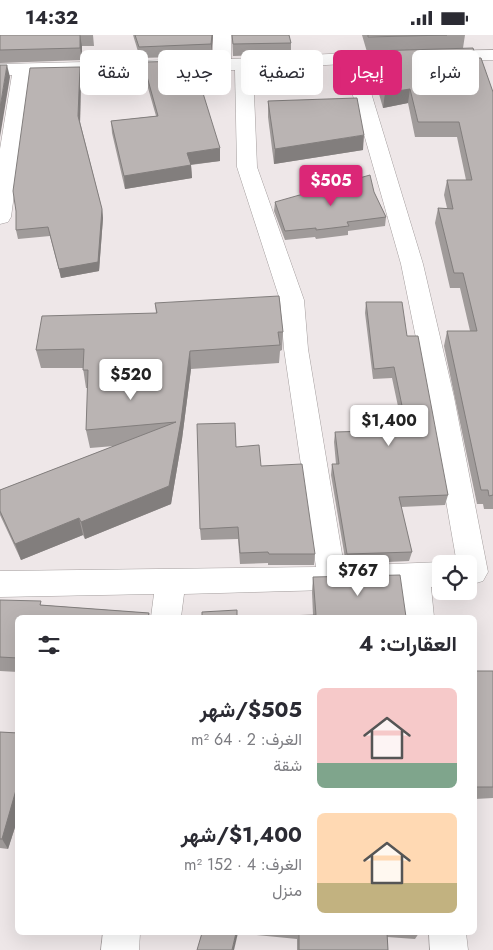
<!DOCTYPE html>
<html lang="ar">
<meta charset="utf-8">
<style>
:root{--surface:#fff;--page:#f2f2f3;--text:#2b2b33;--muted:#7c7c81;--accent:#db2777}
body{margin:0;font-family:Jost,Vazirmatn,sans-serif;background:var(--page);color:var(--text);direction:rtl;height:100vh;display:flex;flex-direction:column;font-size:19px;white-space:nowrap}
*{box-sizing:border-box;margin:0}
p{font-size:16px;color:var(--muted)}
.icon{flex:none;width:28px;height:28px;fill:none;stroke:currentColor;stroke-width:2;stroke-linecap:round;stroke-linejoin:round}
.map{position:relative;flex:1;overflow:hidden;direction:ltr}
.sheet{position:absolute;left:15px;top:580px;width:462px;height:320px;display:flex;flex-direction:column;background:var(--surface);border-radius:8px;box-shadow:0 5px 20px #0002;direction:rtl}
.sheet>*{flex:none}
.top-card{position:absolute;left:15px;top:15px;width:464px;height:45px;direction:rtl;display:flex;gap:10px}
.controls{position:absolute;left:432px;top:520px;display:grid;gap:10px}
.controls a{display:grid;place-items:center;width:45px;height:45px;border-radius:8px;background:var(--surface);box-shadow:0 5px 20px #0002;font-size:25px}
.price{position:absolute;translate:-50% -42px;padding:0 11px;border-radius:5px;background:#fff;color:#222;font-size:16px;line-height:32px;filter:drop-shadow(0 1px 2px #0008)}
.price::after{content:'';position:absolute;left:50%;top:30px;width:15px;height:11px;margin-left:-8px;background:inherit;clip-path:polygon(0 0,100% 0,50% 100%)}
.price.current{background:var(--accent);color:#fff}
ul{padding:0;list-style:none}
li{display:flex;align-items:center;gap:15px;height:125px;padding:0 20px}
li span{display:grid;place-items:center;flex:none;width:140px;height:100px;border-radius:8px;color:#555}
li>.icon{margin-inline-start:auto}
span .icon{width:60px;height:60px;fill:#fffc;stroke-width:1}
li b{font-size:21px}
h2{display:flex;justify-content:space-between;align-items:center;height:60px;padding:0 20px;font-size:21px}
.tag{padding:0 18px;border-radius:8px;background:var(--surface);box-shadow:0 5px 20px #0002;font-size:18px;line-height:45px}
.tag.current{background:var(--accent);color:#fff}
.status{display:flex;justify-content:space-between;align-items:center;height:35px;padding:0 25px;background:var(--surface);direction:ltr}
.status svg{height:14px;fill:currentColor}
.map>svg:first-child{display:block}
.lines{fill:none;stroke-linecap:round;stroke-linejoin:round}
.minor-casing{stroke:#a49e9e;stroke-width:1}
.minor{fill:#fff;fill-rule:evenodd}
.wall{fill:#a09b9a}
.shaded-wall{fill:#827e7d}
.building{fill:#bab4b3;stroke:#827e7d}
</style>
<div class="status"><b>14:32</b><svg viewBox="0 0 49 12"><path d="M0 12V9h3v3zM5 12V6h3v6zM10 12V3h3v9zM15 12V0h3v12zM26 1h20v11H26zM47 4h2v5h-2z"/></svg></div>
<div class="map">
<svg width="493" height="915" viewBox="0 0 493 915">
<rect width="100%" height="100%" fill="#eee7e8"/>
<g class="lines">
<!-- minor casing -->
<g class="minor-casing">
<g id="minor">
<polygon points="213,0 231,0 231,24 369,17 375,18 378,22 375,26 362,28 423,229 454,362 488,537 483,546 473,549 469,548 469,529 457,529 428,362 401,229 344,29 253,34 257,132 304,265 308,314 344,531 441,527 447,529 441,529 441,551 431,552 434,582 404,582 401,553 184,559 181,582 151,582 154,559 0,562 0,536 316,532 284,314 280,265 237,132 235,35 30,40 11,182 8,187 0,189 0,114 12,40 0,41 0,29 213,24"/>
<polygon points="493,15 493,25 437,26 431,25 428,21 431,17 437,16"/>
<polygon points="103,898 140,898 139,915 101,915"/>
<polygon points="429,898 466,898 468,915 430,915"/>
</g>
</g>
<!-- minor -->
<use href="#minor" class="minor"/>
</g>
<!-- wall -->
<g class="wall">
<polygon points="0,0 93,0 94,11 82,11 82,25 0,28"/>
<polygon points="133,0 213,0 211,21 140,23"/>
<polygon points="232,0 291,8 291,19 233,21"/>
<polygon points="362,0 465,0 463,13 476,23 493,57 493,474 484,474 483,469 477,469 444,311 447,296 470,296 460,253 450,253 435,188 438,173 447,173 444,160 447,145 466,145 457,102 415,102 408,68 383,73 371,31 372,17 367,17"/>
<polygon points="143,27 220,126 191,130 192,143 125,154 112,98 111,86 156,81 144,39"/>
<polygon points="81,41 80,87 102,174 103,183 99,236 61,243 50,201 18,204 16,195"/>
<polygon points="268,66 363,115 274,129 268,82"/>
<polygon points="374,157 386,182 385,191 348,196 348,200 316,204 315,202 285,205 274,176 275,167"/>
<polygon points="366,267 407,301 448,460 445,470 401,472 412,517 409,526 346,529 331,440 332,429 336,429 334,407 335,397 403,395 392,343 373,344 365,278"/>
<polygon points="155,268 283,297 282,315 280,316 279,328 191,334 182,404 171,469 85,504 83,500 21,525 0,480 0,455 114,411 90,413 86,395 88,353 86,353 83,333 41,333 36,315 156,278"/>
<polygon points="236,412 261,431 315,519 314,530 268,530 268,528 240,529 238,504 201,505 200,494"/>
<polygon points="313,542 406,582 313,580 312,557"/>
<polygon points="0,565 42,570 149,578 150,582 18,582 18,637 0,636"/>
<polygon points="475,636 493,636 493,763 475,764"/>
<polygon points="0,697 18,698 18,783 8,814 0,813"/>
<polygon points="202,898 419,898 415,904 387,902 388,915 297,915 297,904 238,898"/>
</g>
<!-- shaded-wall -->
<g class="shaded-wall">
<polygon points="80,0 82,11 82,25 80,13"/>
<polygon points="212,0 213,0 211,21 211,9"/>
<polygon points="7,30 10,42 0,102 0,73"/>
<polygon points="80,32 81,41 80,90 78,81"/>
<polygon points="410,54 408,68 383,73 385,58"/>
<polygon points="364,100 363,115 274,129 275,114"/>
<polygon points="220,113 220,126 187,130 187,118"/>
<polygon points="191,130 192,143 125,154 124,141"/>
<polygon points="102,174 103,183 99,236 61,243 59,234"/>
<polygon points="190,316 191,334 182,404 171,469 85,504 81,487 169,451"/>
<polygon points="79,483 83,500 21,525 15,509"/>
<polygon points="16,755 18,759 18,783 8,814 2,804"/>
<polygon points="236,898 238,898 234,915 232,915"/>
</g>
<!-- building -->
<g class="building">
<polygon points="0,0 80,0 80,13 0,15"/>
<polygon points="135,0 212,0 211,9 139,12"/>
<polygon points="232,0 289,0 291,8 233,9"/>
<polygon points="368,0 447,0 368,2"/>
<polygon points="473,13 476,23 481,23 493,57 493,460 489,461 488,455 481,455 447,296 477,296 463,238 454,238 438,173 453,174 447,145 472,145 459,87 418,87 410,54 385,58 372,16"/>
<polygon points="193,26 220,113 187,118 191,130 124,141 111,86 158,81 143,27"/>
<polygon points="0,30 7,30 0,73"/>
<polygon points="80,32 78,81 102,174 98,227 59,234 48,192 16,195 16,176 13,156 30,33"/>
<polygon points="357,63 364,100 275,114 268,66"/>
<polygon points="370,140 374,157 386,182 347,187 349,191 316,195 316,193 285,196 275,167"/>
<polygon points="279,261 283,297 278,297 280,310 190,316 181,386 169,451 81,487 79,483 15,509 0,476 0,455 176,387 86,395 88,335 83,335 84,314 36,315 42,281 157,278 155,268"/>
<polygon points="366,267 402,267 407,301 418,301 448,460 399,462 412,517 347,519 332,429 339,429 335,397 407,395 394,332 374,334"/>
<polygon points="235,388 236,412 259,410 261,431 302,429 315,519 269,519 268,517 240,518 238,492 200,494 197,389"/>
<polygon points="400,540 406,582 251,582 316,580 313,542"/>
<polygon points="0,565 41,566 40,570 149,578 148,582 18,582 18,623 0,622"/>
<polygon points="237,575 237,582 202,582 202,577"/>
<rect x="475" y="636" width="18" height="116"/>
<polygon points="0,697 18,698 18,755 16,755 2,804 0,804"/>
<polygon points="202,898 236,898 232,915 197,915"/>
<polygon points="299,898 387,898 388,915 299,915"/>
</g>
</svg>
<div class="controls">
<a><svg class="icon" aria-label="locate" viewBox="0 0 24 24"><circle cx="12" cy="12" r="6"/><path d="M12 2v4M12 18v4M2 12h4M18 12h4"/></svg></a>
</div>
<b class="price current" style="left:331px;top:172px">$505</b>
<b class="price" style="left:131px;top:366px">$520</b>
<b class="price" style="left:389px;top:412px">$1,400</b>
<b class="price" style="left:358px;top:562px">$767</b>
<div class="top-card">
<a class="tag">شراء</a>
<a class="tag current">إيجار</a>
<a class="tag">تصفية</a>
<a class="tag">جديد</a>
<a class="tag">شقة</a>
</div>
<section class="sheet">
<h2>العقارات: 4<svg class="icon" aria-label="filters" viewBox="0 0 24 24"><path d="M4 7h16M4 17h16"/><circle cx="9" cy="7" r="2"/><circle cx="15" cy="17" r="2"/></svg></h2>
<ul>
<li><span style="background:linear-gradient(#f6c9c9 75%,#7fa58c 0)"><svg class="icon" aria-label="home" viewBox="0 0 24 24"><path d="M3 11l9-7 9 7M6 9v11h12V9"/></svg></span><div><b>$505/شهر</b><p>الغرف: 2 · 64 m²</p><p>شقة</p></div></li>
<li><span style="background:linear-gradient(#ffd9b3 70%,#c2b280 0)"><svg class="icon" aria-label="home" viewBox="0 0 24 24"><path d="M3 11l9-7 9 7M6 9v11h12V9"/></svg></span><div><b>$1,400/شهر</b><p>الغرف: 4 · 152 m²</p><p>منزل</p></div></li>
</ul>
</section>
</div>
